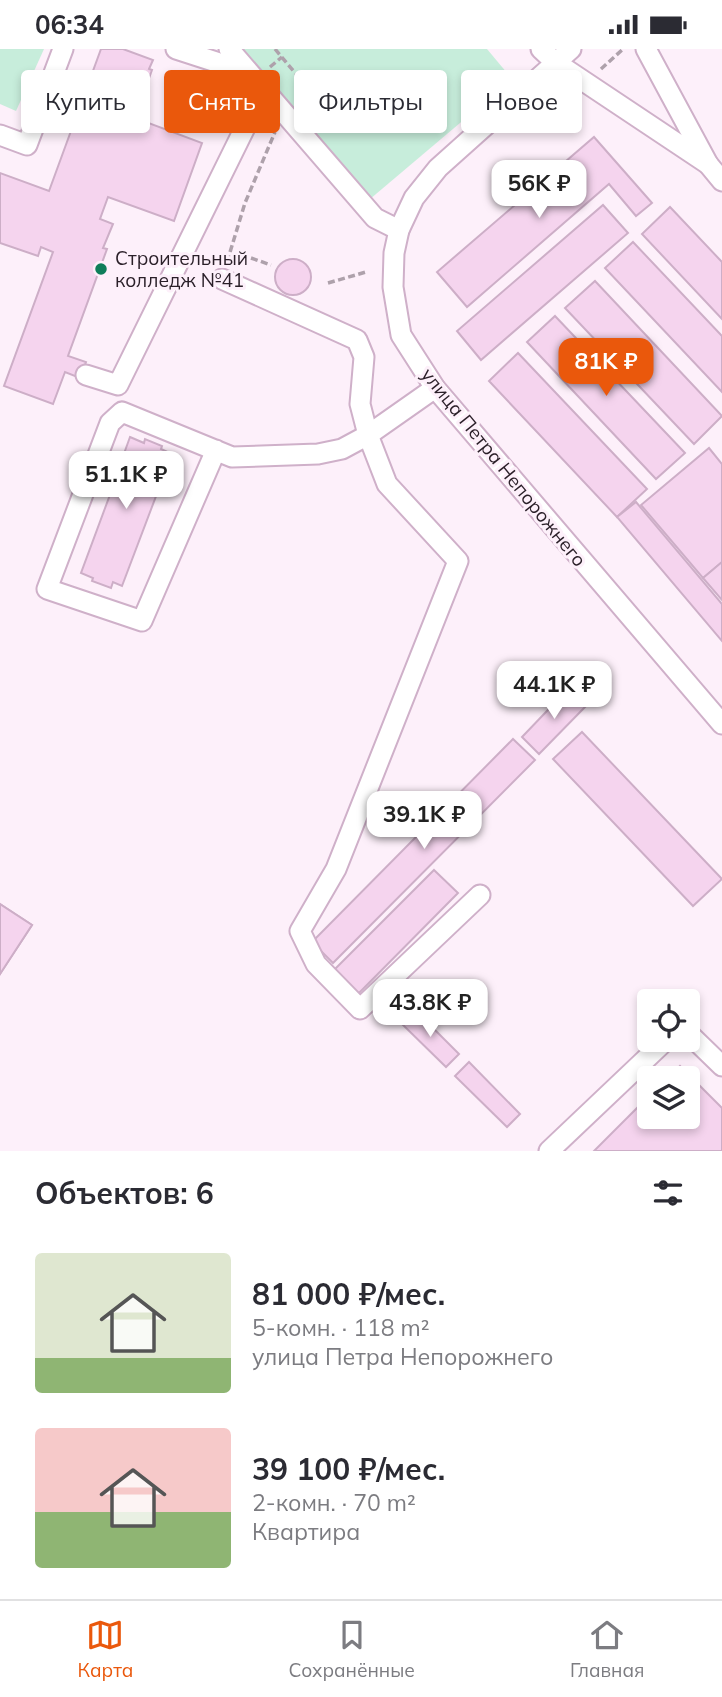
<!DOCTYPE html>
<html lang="ru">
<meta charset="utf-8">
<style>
:root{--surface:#fff;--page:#f2f2f3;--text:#2b2b33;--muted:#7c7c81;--line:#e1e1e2;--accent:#ea580c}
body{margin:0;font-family:Mulish,sans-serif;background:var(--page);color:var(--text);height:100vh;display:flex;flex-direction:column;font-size:26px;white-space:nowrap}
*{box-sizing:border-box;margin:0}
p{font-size:23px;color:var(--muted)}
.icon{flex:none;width:38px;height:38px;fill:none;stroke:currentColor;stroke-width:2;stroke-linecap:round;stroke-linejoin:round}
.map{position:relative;height:1102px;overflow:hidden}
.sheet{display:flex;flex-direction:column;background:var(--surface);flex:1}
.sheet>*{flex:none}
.banner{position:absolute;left:21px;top:21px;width:681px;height:63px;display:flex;gap:14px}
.buttons{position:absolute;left:637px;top:940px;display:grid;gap:14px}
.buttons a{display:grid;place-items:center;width:63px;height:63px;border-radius:7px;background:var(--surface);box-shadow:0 4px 10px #0003;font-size:35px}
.price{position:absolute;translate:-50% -60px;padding:0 16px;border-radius:14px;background:#fff;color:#222;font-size:23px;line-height:46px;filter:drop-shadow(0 2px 4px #0008)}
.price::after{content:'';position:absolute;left:50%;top:42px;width:21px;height:16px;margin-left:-10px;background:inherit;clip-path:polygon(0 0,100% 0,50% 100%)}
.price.active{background:var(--accent);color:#fff}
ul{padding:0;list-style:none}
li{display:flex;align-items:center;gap:21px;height:175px;padding:0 35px}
li span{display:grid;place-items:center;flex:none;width:196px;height:140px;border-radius:7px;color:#555}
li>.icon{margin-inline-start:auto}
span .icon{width:84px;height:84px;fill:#fffc;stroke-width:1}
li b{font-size:30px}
h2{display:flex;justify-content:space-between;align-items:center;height:84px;padding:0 35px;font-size:30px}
.tag{padding:0 24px;border-radius:7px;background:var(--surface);box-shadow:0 4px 10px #0003;font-size:24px;line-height:63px}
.tag.active{background:var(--accent);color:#fff}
.status{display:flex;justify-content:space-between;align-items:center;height:49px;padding:0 35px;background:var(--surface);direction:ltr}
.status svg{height:19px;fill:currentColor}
.menu{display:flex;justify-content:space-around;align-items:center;height:98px;border-top:2px solid var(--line);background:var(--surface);font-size:19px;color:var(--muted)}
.menu a{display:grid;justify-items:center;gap:4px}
.menu .active{color:var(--accent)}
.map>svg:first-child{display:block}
.green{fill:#c7eddb}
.building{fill:#f5d4ee;stroke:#cdaec7;stroke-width:2}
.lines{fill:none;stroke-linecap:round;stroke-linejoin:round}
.minor-casing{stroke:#cfb0c9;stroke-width:23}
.path{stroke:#aea1ab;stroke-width:3.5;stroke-dasharray:7 3.5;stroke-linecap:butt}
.minor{stroke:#fff;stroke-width:19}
.poi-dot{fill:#0e7e5a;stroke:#fdf0fa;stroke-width:2.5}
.labels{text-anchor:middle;stroke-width:6;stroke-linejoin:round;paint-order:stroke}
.poi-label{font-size:19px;fill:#2a1f28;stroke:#fdf0fa;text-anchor:start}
.street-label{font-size:19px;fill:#2a1f28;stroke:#fdf0fa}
</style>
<div class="status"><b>06:34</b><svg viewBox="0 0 49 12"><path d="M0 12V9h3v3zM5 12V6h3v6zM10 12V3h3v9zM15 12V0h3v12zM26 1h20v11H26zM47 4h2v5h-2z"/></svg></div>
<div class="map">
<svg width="722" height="1102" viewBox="0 0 722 1102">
<rect width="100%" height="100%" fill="#fdf0fa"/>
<!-- green -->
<g class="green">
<polygon points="0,0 44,0 16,62 0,55"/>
<polygon points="235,0 487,0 512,30 363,156"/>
</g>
<!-- building -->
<g class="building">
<polygon points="101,0 123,0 153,11 149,20 152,21 135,69 202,94 174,172 108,148 100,170 113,175 103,199 107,200 68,307 86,313 80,329 65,323 53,355 4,337 53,203 41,198 38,207 0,194 0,124 49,142"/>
<polygon points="594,88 652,154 636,167 609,135 467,258 437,223"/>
<polygon points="603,156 628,184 481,311 457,282"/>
<polygon points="670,158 722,213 722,270 642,185"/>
<polygon points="633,193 722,287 722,343 605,219"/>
<circle cx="293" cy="228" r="18"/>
<polygon points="595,232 722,367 694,395 565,259"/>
<polygon points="555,267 685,404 656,430 527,293"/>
<polygon points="518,304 647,440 617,468 489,332"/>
<polygon points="130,388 144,394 145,390 162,397 161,400 172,405 122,537 113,533 111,539 92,532 93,529 81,524 111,443 98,438 105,419 117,424"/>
<polygon points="709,399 722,415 722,513 703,529 641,456"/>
<polygon points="636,453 722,555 722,592 617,468"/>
<polygon points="722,513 722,551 703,529"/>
<polygon points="569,639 587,656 539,705 522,688"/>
<polygon points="582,683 722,830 693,857 553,710"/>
<polygon points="513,690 535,711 333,914 312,893"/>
<polygon points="434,821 458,844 358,945 334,921"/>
<polygon points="0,855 32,876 0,925"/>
<polygon points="0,855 32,876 0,925"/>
<polygon points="415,961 459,1005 446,1018 402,975"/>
<polygon points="469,1013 520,1065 507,1078 455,1027"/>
<polygon points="680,1017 722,1059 722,1102 594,1102 649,1047 649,1068 688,1068 688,1029 668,1029"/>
</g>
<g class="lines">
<!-- minor casing -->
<g class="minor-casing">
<g id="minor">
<polyline points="176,0 247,23"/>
<polyline points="229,0 375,169 399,181"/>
<polyline points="541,0 555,13 708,115"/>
<polyline points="571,0 438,119 414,149 399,181 394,204 393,238 401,286 435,339 722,675"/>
<polyline points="646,0 708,115 722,132"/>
<polyline points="0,86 27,96 63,0"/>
<polyline points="222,230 357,291 364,308 360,355 368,386 387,435 458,512 336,820 300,882 316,915 360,960 480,846"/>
<polyline points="86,326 118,336 263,42"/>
<polyline points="216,401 142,572 47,540 110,374 122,363 232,408 318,405 342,400 368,386 435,339"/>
<polyline points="688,984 722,1017"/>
<polyline points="549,1102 667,990"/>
</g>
</g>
<!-- path -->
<g class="path">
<polyline points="275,0 327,62"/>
<polyline points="270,18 282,8"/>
<polyline points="601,20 622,1"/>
<polyline points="251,209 271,216"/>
<polyline points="227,213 245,154 275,83"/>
<polyline points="328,234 366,223"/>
</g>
<!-- minor -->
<use href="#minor" class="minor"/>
</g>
<!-- markers -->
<circle class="poi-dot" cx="101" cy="220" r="7"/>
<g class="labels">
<!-- poi labels -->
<g class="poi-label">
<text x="115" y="216">Строительный<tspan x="115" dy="22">колледж №41</tspan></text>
</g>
<!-- street labels -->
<g class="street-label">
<text transform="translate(504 418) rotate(51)" y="7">улица Петра Непорожнего</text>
</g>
</g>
</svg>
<div class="buttons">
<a><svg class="icon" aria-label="locate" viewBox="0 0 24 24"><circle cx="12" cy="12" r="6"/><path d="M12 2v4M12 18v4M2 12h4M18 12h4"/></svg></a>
<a><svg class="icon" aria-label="layers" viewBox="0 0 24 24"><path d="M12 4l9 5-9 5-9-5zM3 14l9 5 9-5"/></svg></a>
</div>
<b class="price" style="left:539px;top:171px">56K ₽</b>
<b class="price active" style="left:606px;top:349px">81K ₽</b>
<b class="price" style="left:126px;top:462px">51.1K ₽</b>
<b class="price" style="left:554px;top:672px">44.1K ₽</b>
<b class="price" style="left:424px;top:802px">39.1K ₽</b>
<b class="price" style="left:430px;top:990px">43.8K ₽</b>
<div class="banner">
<a class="tag">Купить</a>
<a class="tag active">Снять</a>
<a class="tag">Фильтры</a>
<a class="tag">Новое</a>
</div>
</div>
<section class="sheet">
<h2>Объектов: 6<svg class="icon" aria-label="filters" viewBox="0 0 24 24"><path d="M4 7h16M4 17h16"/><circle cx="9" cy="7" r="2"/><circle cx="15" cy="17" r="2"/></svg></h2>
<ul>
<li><span style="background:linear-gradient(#dfe7d0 75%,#8fb573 0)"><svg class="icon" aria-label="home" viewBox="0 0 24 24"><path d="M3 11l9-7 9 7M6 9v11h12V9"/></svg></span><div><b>81 000 ₽/мес.</b><p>5-комн. · 118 m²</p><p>улица Петра Непорожнего</p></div></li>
<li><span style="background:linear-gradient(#f6c9c9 60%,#8fb573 0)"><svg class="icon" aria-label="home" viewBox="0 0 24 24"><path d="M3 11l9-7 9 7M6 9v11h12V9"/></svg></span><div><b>39 100 ₽/мес.</b><p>2-комн. · 70 m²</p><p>Квартира</p></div></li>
</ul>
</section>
<nav class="menu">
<a class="active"><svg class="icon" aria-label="map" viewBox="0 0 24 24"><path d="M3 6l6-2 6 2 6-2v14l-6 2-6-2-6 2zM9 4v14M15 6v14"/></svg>Карта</a>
<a><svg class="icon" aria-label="saved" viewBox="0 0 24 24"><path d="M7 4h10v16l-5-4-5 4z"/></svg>Сохранённые</a>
<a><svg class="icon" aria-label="home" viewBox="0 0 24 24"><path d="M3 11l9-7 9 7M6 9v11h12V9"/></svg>Главная</a>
</nav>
